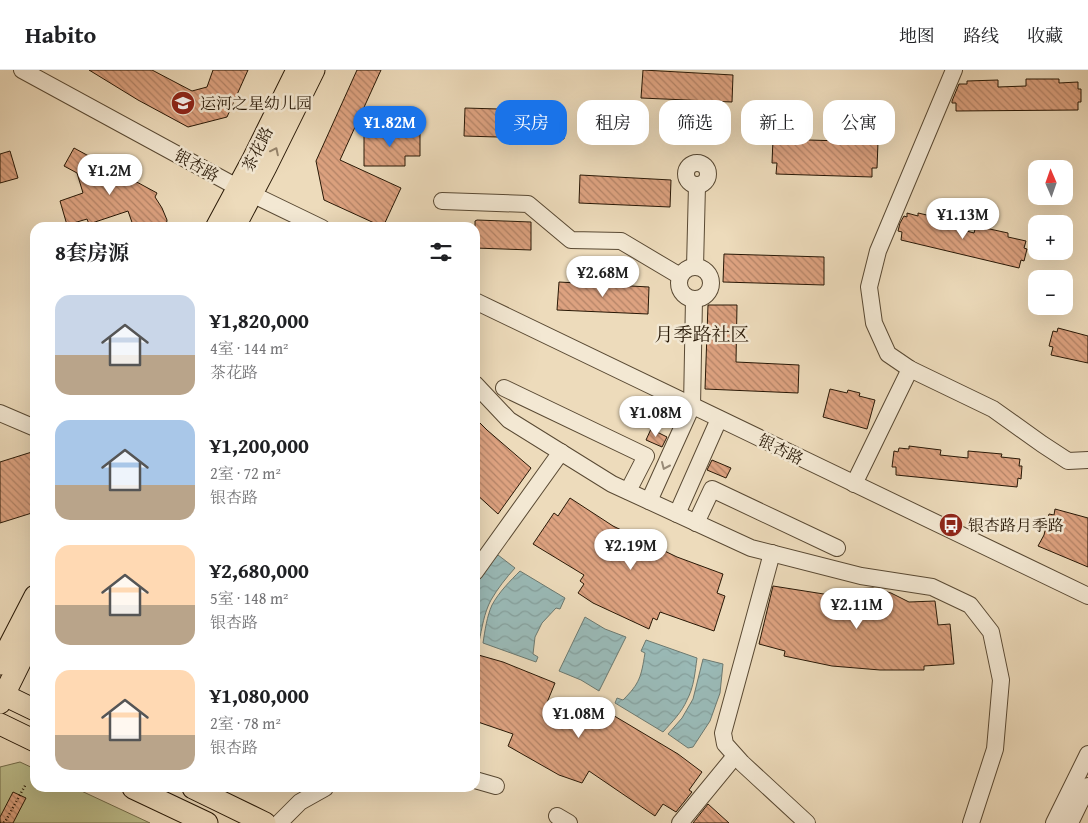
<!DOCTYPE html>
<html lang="zh">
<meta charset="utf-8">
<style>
:root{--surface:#fff;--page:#f6f6f6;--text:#202124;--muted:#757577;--line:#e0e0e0;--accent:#1a73e8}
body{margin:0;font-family:"Gentium Book Plus","Noto Serif SC",serif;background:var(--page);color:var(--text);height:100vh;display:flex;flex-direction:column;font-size:19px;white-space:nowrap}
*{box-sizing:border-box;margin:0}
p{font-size:16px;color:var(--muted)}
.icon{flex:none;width:28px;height:28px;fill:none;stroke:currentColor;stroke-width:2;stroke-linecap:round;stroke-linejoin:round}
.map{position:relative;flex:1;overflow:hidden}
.side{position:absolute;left:30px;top:152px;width:450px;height:570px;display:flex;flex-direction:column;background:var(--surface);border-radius:15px;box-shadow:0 5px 20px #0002}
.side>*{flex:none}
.top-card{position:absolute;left:495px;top:30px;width:475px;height:45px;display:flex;gap:10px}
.needle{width:32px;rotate:358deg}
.tools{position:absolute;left:1028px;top:90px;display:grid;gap:10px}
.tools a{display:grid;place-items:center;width:45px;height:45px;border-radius:10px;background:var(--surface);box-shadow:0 5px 20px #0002;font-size:25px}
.price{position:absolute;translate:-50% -42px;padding:0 11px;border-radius:18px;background:#fff;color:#222;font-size:16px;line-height:32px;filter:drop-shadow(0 1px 2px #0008)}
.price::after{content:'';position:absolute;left:50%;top:30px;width:15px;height:11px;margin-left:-8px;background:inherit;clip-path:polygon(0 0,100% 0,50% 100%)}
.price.selected{background:var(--accent);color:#fff}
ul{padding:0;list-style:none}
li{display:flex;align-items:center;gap:15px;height:125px;padding:0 25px}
li span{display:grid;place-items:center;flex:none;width:140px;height:100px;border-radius:15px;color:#555}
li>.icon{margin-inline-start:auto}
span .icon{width:60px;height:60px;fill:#fffc;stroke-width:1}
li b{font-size:21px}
h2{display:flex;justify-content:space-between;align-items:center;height:60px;padding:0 25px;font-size:21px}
.pill{padding:0 18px;border-radius:15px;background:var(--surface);box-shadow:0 5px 20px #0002;font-size:18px;line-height:45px}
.pill.selected{background:var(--accent);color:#fff}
header{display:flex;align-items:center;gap:30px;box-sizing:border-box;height:70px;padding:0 25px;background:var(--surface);border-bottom:1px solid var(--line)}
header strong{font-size:24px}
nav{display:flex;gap:28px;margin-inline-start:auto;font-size:18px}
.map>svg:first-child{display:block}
.green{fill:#bdbf8d;stroke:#726c4a}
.water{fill:url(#water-waves);stroke:#6c7970}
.building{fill:url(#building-back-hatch);stroke:#281806}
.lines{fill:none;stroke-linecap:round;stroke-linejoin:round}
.minor-casing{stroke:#594933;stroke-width:18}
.major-casing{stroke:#281806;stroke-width:23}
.path{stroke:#281806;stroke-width:2.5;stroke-dasharray:1 2.5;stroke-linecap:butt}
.minor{stroke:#f3e8d3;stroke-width:16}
.major{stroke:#eddbbb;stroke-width:21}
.oneway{stroke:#94836a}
.oneway2{stroke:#988a77}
.labels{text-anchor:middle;stroke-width:5;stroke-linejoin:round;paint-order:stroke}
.poi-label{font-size:16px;fill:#281806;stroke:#f3e8d3;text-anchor:start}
.street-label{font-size:16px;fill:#281806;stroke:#f3e8d3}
.quarter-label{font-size:19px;fill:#281806;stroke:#f3e8d3}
</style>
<header>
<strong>Habito</strong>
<nav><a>地图</a><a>路线</a><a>收藏</a></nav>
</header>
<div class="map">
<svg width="1088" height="753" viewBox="0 0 1088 753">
<defs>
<pattern id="water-waves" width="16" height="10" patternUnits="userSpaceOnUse" patternTransform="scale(1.25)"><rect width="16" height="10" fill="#9abab7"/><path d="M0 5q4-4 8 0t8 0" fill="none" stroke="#859f9c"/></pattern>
<pattern id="building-back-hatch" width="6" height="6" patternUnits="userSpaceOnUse" patternTransform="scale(1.25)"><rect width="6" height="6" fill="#dda280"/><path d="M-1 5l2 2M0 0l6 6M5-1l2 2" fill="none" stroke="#b38367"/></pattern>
</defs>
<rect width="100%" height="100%" fill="#eddbbb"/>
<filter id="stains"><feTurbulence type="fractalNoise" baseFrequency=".004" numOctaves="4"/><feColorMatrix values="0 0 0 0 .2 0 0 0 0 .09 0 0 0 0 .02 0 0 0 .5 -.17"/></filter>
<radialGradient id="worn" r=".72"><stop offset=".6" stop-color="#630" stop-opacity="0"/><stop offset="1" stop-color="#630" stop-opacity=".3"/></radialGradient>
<!-- green -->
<polygon class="green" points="20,692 35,699 35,718 75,718 150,753 0,753 0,697"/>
<!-- water -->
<g class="water">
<path d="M 498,485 L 515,498 C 506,508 498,518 491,530 C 484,543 482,558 479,572 L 475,571 L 475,511 L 478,506 Z"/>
<path d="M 520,501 L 565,528 L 560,539 L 556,538 L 542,553 L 535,567 L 533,584 L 538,587 L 536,592 L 483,573 C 485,560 487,546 492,535 C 499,522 510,511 520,501 Z"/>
<polygon points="585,547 605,559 626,567 599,621 581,610 559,601"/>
<path d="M 646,570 L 697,588 C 695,602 694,617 687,630 C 682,642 672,652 663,662 L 615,633 L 617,628 L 623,630 C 640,613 641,607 645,583 L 641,581 Z"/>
<polygon points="703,589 723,594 720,623 710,651 693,677 688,678 668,664 682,648 693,629"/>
</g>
<!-- building -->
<g class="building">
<polygon points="89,0 152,0 192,21 207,17 213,0 248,0 227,47 188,57 138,30"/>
<polygon points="357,0 381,0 340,90 401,118 383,157 324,130 316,91"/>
<polygon points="643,0 733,5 732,32 641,28"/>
<polygon points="1026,9 1059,9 1059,13 1078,12 1078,19 1081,19 1081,32 1078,32 1078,40 956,41 956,33 952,33 952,31 959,14 967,14 967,11 998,10 998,17 1026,16"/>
<polygon points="465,38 565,41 564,69 464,66"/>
<polygon points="384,58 395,58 395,63 420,62 420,86 405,86 405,96 364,96 364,63 384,63"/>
<polygon points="773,69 878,72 877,98 872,98 872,107 776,104 777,93 772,93"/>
<polygon points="74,78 157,123 155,127 162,138 167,150 166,158 134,158 128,141 89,154 87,149 67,155 60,131 83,123 77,103 64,96"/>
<polygon points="10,81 18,108 0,113 0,84"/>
<polygon points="580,105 671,110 670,137 579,133"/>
<polygon points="907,143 918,146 918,143 949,150 948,156 974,163 976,156 1008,163 1008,167 1026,171 1024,178 1027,179 1024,191 1021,190 1019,198 901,170 902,162 898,161 900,153 904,146 907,147"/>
<polygon points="477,150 531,152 531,180 475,178 475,151"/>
<polygon points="724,184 824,187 824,215 723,212"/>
<polygon points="559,212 649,217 648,244 557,240"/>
<polygon points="708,235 737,235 736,292 799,295 798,323 705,319"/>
<polygon points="1058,258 1088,266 1088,293 1051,285 1053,277 1049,276 1053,261 1057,262"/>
<polygon points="830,319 847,323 848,320 860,323 859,326 875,330 867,359 823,347"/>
<polygon points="475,348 487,360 531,398 498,444 475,423"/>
<polygon points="651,359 667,367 662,377 646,370"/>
<polygon points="909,376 941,380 940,385 968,388 968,381 1002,384 1001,387 1020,389 1019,396 1022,396 1021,409 1018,408 1017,417 896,405 896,397 892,397 894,381 898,382 899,378 909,379"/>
<polygon points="35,381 35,442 0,453 0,392"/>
<polygon points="712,390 731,398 726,408 707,400"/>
<polygon points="570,428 613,456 677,487 723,504 717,523 725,526 714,561 660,542 657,550 653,548 649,559 593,533 578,523 584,514 580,511 584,505 533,474 554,443 558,446"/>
<polygon points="1055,439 1088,448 1088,497 1038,476 1044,465 1049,444 1054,445"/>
<polygon points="773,516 830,525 852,519 873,518 891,523 909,532 935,531 938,555 950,554 954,594 924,596 924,600 880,600 832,596 784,586 785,581 759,574"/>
<polygon points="475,584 503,592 555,613 546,635 568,646 589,658 601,638 678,684 702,702 689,720 692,722 676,742 663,734 655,746 589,701 582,713 559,705 508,676 513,664 475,651"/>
<polygon points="13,722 26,728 13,753 0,753 0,747"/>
<polygon points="708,734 729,753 693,753"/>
</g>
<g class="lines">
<!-- minor casing -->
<g class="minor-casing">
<g id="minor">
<polyline points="22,0 237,117 322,158"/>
<polyline points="954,0 878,181 869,217 874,253 888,284 910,299 993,339 1042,374 1068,391 1088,390"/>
<circle cx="697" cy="104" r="11"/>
<polyline points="442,131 528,134 571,170 621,171 680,206"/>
<polyline points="695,197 697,115"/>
<circle cx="695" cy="213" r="16"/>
<polyline points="475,231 1088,526"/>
<polyline points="475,314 509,350 612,414 751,478 861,506 932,517 970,535 991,562 1001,610 995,679 971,753"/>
<polyline points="504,318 646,386 628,421"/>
<polyline points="0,343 35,358"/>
<polyline points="854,414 910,299"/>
<polyline points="649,431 692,336 694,229"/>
<polyline points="677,444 719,349"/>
<polyline points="696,453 712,419 837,478"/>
<polyline points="772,483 723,663 725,674 742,693 807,753"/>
<polyline points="475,502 561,382"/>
<polyline points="475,710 496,716"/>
<polyline points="557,746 569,753"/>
<polyline points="279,753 300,732 325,718"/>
<polyline points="680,753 735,686"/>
<polyline points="1054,753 1088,684"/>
<polyline points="1070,753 1088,716"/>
</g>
</g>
<!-- major casing -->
<g class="major-casing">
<g id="major">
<polyline points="216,158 252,91 297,0"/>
<polyline points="234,158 266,97 314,0"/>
<polyline points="0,594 35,526"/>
<polyline points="0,623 35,640"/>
<polyline points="0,633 35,562"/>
<polyline points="0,654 35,671"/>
<polyline points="133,718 207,753"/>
<polyline points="193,718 265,753"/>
</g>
</g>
<!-- path -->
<polyline class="path" points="0,753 5,752 26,714"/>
<!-- minor -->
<use href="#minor" class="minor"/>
<!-- major -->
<use href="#major" class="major"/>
</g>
<!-- one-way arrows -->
<defs><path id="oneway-chevron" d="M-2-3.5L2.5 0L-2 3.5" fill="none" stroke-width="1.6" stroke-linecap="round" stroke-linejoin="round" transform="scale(1.25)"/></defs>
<use class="oneway" href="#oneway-chevron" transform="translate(275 81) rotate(-64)"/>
<use class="oneway2" href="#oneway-chevron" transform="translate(665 396) rotate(114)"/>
<!-- icons -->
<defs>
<g id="school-disc" transform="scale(1.25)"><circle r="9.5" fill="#8f2418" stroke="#f3e8d3"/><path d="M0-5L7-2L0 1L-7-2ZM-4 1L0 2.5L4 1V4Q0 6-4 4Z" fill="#fff"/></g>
<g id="bus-disc" transform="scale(1.25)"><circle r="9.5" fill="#8f2418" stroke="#f3e8d3"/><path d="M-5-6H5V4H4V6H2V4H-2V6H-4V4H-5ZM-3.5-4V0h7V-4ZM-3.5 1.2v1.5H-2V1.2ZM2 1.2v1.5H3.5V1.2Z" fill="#fff"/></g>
</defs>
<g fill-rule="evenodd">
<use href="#school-disc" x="183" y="33"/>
<use href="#bus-disc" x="951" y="455"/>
</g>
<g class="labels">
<!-- poi labels -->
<g class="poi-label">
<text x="200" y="39">运河之星幼儿园</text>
<text x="968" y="461">银杏路月季路</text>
</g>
<!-- street labels -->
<g class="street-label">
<text transform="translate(257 79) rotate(-63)" y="6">茶花路</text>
<text transform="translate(197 95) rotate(29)" y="6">银杏路</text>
<text transform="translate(781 379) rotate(26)" y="6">银杏路</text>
</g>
<!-- quarter labels -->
<g class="quarter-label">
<text x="702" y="271">月季路社区</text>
</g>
</g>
<rect width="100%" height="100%" filter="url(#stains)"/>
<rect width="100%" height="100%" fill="url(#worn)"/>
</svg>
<div class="tools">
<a><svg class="needle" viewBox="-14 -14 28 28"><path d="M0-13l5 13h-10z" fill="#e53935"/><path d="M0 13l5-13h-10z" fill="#757577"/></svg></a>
<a>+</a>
<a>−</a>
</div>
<b class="price selected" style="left:390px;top:78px">¥1.82M</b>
<b class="price" style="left:110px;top:126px">¥1.2M</b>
<b class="price" style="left:963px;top:170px">¥1.13M</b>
<b class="price" style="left:603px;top:228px">¥2.68M</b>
<b class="price" style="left:656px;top:368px">¥1.08M</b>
<b class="price" style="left:631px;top:501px">¥2.19M</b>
<b class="price" style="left:857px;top:560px">¥2.11M</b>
<b class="price" style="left:579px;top:669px">¥1.08M</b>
<div class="top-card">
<a class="pill selected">买房</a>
<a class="pill">租房</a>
<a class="pill">筛选</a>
<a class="pill">新上</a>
<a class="pill">公寓</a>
</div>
<section class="side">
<h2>8套房源<svg class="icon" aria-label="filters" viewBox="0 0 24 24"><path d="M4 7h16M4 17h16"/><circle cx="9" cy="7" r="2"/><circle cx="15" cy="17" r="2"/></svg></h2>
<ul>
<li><span style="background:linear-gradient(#c9d6e8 60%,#b9a48a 0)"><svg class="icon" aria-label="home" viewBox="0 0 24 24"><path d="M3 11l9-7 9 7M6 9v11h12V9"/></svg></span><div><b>¥1,820,000</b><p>4室 · 144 m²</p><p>茶花路</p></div></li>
<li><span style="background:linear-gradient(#a9c7e8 65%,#b9a48a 0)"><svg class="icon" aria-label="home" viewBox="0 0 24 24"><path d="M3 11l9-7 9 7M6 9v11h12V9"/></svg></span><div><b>¥1,200,000</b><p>2室 · 72 m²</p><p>银杏路</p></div></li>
<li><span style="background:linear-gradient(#ffd9b3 60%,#b9a48a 0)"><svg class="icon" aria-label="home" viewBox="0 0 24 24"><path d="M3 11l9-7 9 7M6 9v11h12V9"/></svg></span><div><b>¥2,680,000</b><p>5室 · 148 m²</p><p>银杏路</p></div></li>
<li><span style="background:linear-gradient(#ffd9b3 65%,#b9a48a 0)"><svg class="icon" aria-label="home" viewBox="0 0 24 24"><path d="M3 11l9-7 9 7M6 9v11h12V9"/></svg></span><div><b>¥1,080,000</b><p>2室 · 78 m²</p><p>银杏路</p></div></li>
</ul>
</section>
</div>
